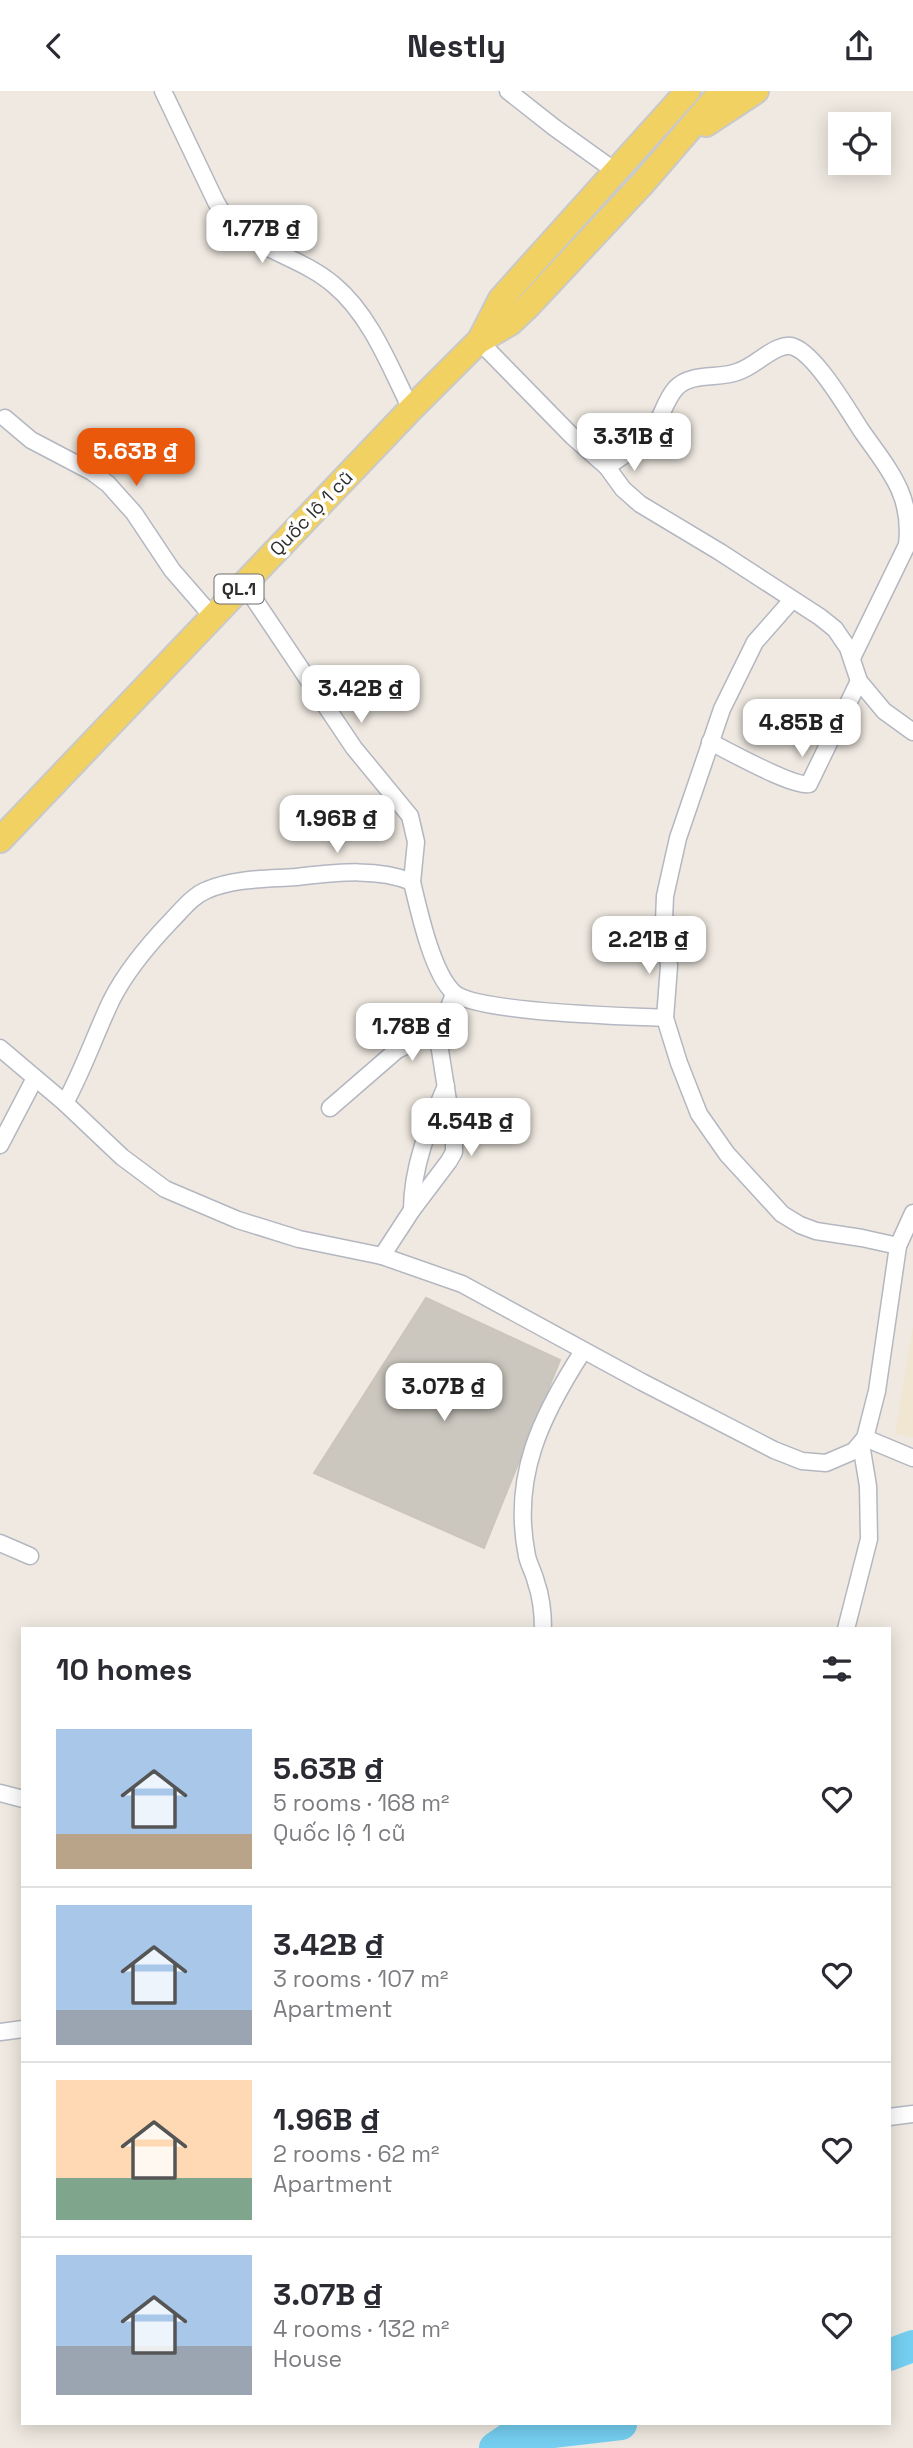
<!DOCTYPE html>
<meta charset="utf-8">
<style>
:root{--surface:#fff;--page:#f2f2f3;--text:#2b2b33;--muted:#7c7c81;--line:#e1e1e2;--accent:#ea580c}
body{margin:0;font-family:"Space Grotesk",sans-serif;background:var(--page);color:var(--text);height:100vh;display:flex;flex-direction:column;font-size:26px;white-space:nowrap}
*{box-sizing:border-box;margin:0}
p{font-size:23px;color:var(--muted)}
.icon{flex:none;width:38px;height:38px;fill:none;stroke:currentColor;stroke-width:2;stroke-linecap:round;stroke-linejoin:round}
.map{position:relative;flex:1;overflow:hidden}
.sheet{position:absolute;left:21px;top:1536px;width:870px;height:798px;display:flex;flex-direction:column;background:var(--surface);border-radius:0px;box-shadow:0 4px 18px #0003}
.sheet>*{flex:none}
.controls{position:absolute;left:828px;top:21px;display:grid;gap:14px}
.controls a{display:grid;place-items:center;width:63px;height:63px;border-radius:0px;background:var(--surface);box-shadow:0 4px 18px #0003;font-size:35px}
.price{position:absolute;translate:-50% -60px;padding:0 16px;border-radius:14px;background:#fff;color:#222;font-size:23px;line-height:46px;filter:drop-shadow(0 2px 4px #0008)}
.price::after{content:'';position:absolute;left:50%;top:42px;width:21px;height:16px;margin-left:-10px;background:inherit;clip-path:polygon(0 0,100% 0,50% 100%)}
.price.on{background:var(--accent);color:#fff}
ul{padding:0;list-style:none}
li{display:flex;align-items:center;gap:21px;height:175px;padding:0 35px}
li+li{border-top:2px solid var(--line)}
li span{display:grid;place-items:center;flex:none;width:196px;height:140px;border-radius:0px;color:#555}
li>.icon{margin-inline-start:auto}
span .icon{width:84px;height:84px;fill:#fffc;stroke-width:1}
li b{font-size:30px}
h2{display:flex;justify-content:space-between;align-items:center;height:84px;padding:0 35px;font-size:30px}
header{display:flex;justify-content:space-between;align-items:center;height:91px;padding:0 35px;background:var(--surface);font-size:32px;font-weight:800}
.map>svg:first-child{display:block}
.education{fill:#f0e6d1}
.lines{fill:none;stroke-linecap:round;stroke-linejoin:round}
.river{stroke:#75cff0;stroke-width:32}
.building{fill:#cbc7bf;stroke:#cbc5ba;stroke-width:2}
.street-casing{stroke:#b4b7c1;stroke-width:19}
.primary-casing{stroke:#c9c9c9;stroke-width:28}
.street{stroke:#fff;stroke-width:16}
.primary{stroke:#f2d163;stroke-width:24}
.labels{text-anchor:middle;stroke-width:7;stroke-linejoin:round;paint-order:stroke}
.shield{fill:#fff;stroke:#6d6d6d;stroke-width:2}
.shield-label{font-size:18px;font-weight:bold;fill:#2e2e2e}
.street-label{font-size:19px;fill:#2e2e2e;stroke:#fff}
</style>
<header><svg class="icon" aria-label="back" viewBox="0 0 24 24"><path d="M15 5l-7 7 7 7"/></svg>Nestly<svg class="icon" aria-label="share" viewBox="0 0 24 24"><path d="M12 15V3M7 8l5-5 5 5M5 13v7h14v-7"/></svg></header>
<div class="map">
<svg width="913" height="2357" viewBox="0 0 913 2357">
<rect width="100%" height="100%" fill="#efe9e1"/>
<!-- education -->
<polygon class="education" points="913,1235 913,1346 895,1343"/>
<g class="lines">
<!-- river -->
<g class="river">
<polyline points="889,2264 913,2255"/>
<polyline points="495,2357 511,2346 621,2333"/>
</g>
</g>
<!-- building -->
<polygon class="building" points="426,1207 560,1269 484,1457 314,1382"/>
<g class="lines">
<!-- street casing -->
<g class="street-casing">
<g id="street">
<path d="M 163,0 L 216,111 C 220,118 225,127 232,133 C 261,160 304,168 334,194 C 371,225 390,276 411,318"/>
<polyline points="508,0 555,37 615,80"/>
<polyline points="479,250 573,346 607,376 623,398 640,413 720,461 820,526 835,538 848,557 859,590 884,620 913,641"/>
<polyline points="5,327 31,349 92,381 108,393 134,422 172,479 212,525"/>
<path d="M 607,376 C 622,365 642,354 653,339 C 662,326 665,309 676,297 C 691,281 719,288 737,281 C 753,276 764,263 779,257 C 784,255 790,254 794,256 C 816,264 848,319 861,339 C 888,378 913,403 907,454 L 852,567"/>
<polyline points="244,493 354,657 410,725 416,751 412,791"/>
<polyline points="792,509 755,551 722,618 678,747 665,805 664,830 669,875 665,927 679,972 699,1023 727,1063 782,1123 800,1134 816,1140 862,1147 898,1155"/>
<path d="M 710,651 C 729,660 792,696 809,693 L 859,590"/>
<polyline points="0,957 65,1012 122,1066 165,1098 238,1129 299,1148 382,1165 462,1193 642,1291 774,1359 802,1370 826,1372 854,1360 865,1347 877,1300 898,1155 913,1122"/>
<path d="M 65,1012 C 83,979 95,944 111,910 C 126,880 148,854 171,830 C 182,819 192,805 207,799 C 234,787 268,788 296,786 C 333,782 377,776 412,791 C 419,820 432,881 453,901 C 474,922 629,925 665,927"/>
<polyline points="330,1017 397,959 437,940 444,929 454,903"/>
<polyline points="0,1054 35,987"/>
<path d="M 412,1119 C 412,1076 429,1034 446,995"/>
<polyline points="382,1165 412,1119 449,1070 454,1061 454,1048 437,940"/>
<polyline points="865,1347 913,1367"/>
<polyline points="0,1452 30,1465"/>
<path d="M 543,1538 C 543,1523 541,1505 536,1491 C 534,1482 529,1474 527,1465 C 511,1386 541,1325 583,1260"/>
<polyline points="846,1538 869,1448 868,1395 861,1353"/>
<polyline points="0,1702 23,1708"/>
<polyline points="0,1941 23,1938"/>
<polyline points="889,2026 913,2023"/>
</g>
</g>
<!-- primary casing -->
<g class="primary-casing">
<g id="primary">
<polyline points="706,33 756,0"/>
<polyline points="480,249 501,208 688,0"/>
<polyline points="0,749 411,318 479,250 510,232 529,214 642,93 722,0"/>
</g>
</g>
<!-- street -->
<use href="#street" class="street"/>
<!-- primary -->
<use href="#primary" class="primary"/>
</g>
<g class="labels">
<!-- shield labels -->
<rect class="shield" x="214.5" y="483.5" width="49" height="29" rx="5"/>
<g class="shield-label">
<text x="239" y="504">QL.1</text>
</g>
<!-- street labels -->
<g class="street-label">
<text transform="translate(311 422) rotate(-46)" y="7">Quốc lộ 1 cũ</text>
</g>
</g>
</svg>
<div class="controls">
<a><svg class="icon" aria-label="locate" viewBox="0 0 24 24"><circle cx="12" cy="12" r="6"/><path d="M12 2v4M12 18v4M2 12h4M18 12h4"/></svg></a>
</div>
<b class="price" style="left:262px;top:174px">1.77B ₫</b>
<b class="price" style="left:634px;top:382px">3.31B ₫</b>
<b class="price on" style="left:136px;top:397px">5.63B ₫</b>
<b class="price" style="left:361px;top:634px">3.42B ₫</b>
<b class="price" style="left:802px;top:668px">4.85B ₫</b>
<b class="price" style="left:337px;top:764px">1.96B ₫</b>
<b class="price" style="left:649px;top:885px">2.21B ₫</b>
<b class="price" style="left:412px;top:972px">1.78B ₫</b>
<b class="price" style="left:471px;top:1067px">4.54B ₫</b>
<b class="price" style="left:444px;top:1332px">3.07B ₫</b>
<section class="sheet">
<h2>10 homes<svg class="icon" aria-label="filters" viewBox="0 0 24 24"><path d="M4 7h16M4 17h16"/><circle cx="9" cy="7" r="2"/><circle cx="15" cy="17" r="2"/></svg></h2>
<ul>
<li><span style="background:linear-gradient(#a9c7e8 75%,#b9a48a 0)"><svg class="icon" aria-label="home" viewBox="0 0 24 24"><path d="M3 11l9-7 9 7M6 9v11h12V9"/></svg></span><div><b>5.63B ₫</b><p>5 rooms · 168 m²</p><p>Quốc lộ 1 cũ</p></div><svg class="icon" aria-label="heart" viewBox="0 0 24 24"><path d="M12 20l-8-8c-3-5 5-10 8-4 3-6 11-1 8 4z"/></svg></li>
<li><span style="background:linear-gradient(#a9c7e8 75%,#9aa5b1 0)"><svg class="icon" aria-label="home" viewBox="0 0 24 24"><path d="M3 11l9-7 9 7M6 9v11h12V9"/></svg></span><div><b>3.42B ₫</b><p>3 rooms · 107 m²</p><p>Apartment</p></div><svg class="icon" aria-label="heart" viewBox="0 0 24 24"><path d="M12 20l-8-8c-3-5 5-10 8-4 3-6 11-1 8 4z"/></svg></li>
<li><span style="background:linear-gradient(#ffd9b3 70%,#7fa58c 0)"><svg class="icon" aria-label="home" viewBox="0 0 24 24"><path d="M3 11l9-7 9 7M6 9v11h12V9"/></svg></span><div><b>1.96B ₫</b><p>2 rooms · 62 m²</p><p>Apartment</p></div><svg class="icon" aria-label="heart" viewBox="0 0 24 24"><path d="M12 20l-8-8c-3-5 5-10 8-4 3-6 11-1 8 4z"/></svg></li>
<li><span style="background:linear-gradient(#a9c7e8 65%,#9aa5b1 0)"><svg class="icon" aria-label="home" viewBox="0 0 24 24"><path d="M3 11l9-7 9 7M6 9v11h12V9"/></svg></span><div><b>3.07B ₫</b><p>4 rooms · 132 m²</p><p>House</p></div><svg class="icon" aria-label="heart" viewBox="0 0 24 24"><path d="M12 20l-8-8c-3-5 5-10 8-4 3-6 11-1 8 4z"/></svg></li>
</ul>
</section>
</div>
